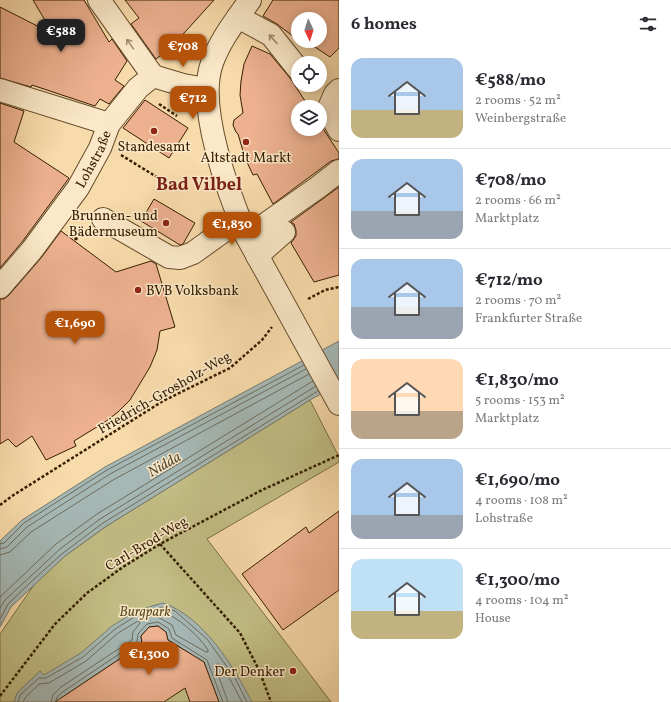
<!DOCTYPE html>
<meta charset="utf-8">
<style>
:root{--surface:#fff;--page:#f7f7f7;--text:#2b2b33;--muted:#7c7c81;--line:#e1e1e2;--accent:#b45309}
body{margin:0;font-family:Vollkorn,serif;background:var(--page);color:var(--text);height:100vh;display:flex;flex-direction:column;font-size:15px;white-space:nowrap}
*{box-sizing:border-box;margin:0}
p{font-size:13px;color:var(--muted)}
.icon{flex:none;width:22px;height:22px;fill:none;stroke:currentColor;stroke-width:2;stroke-linecap:round;stroke-linejoin:round}
.map{position:relative;flex:1;overflow:hidden}
.drawer{display:flex;flex-direction:column;background:var(--surface);width:332px}
.drawer>*{flex:none}
.needle{width:26px;rotate:176deg}
.controls{position:absolute;left:291px;top:12px;display:grid;gap:8px}
.controls a{display:grid;place-items:center;width:36px;height:36px;border-radius:50%;background:var(--surface);box-shadow:0 2px 10px #0003;font-size:20px}
.price{position:absolute;translate:-50% -34px;padding:0 9px;border-radius:8px;background:var(--accent);color:#fff;font-size:13px;line-height:26px;filter:drop-shadow(0 1px 2px #0008)}
.price::after{content:'';position:absolute;left:50%;top:24px;width:12px;height:9px;margin-left:-6px;background:inherit;clip-path:polygon(0 0,100% 0,50% 100%)}
.price.selected{background:#222;color:#fff}
ul{padding:0;list-style:none}
li{display:flex;align-items:center;gap:12px;height:100px;padding:0 12px}
li+li{border-top:1px solid var(--line)}
li span{display:grid;place-items:center;flex:none;width:112px;height:80px;border-radius:12px;color:#555}
li>.icon{margin-inline-start:auto}
span .icon{width:48px;height:48px;fill:#fffc;stroke-width:1}
li b{font-size:17px}
h2{display:flex;justify-content:space-between;align-items:center;height:48px;padding:0 12px;font-size:17px}
main{display:flex;flex:1;min-height:0}
.map>svg:first-child{display:block}
.green{fill:#c2be85;stroke:#7c6e42}
.water{fill:#a5b8b6;stroke:#797a6d}
.lines{fill:none;stroke-linecap:round;stroke-linejoin:round}
.shore{stroke:#6e6b5b;stroke-width:1}
.building{fill:#edb190;stroke:#361e00}
.minor-casing{stroke:#664d2b;stroke-width:24}
.path{stroke:#361e00;stroke-width:2.5;stroke-dasharray:3 2;stroke-linecap:butt}
.minor{stroke:#fae8c8;stroke-width:22}
.oneway{stroke:#a28d6e}
.poi-dot{fill:#8f2418;stroke:#fae8c8;stroke-width:1.5}
.labels{text-anchor:middle;stroke-width:3;stroke-linejoin:round;paint-order:stroke}
.poi-label{font-size:14px;fill:#361e00;stroke:#fae8c8}
.street-label{font-size:14px;fill:#361e00;stroke:#fae8c8}
.park-label{font-size:14px;font-style:italic;fill:#604e28;stroke:#fae8c8}
.water-label{font-size:15px;font-style:italic;fill:#574c37;stroke:#fae8c8}
.district-label{font-size:18px;font-weight:bold;fill:#7a1f14;stroke:#fae8c8}
</style>
<main>
<div class="map">
<svg width="339" height="702" viewBox="0 0 339 702">
<rect width="100%" height="100%" fill="#f8dbab"/>
<filter id="stains"><feTurbulence type="fractalNoise" baseFrequency=".005" numOctaves="4"/><feColorMatrix values="0 0 0 0 .2 0 0 0 0 .09 0 0 0 0 .02 0 0 0 .5 -.17"/></filter>
<radialGradient id="worn" r=".72"><stop offset=".6" stop-color="#630" stop-opacity="0"/><stop offset="1" stop-color="#630" stop-opacity=".3"/></radialGradient>
<!-- green -->
<polygon class="green" points="310,400 339,457 339,462 207,539 331,702 0,702 0,634 36,582 65,556 105,527"/>
<!-- water -->
<g class="water">
<polygon points="339,341 339,384 310,400 105,527 65,556 11,607 0,627 0,541 22,520 105,467"/>
<path d="M 163,603 C 204,617 233,666 252,702 L 219,702 L 204,662 L 168,640 L 166,632 L 158,626 L 149,627 L 141,636 L 142,644 L 67,694 L 59,702 L 14,702 L 17,693 L 40,671 L 44,675 L 81,653 L 112,626 L 138,610 Z"/>
</g>
<g class="lines">
<!-- shore -->
<g class="shore">
<polyline points="0,544 4,543 24,523 107,470 304,365"/>
<polyline points="0,549 7,547 27,527 110,474 306,369"/>
<polyline points="0,555 10,552 31,532 113,480 309,374"/>
<polyline points="0,597 56,544 97,514 313,381"/>
<polyline points="0,608 5,600 60,549 100,519 316,386"/>
<path d="M 163,612 C 178,617 199,636 208,650 L 208,652 L 206,652 L 176,635 L 172,625 L 156,616 L 156,614 Z"/>
<polyline points="0,619 8,604 34,579 63,553 103,523 318,391"/>
<polyline points="56,700 57,697 64,691 137,642 138,634 147,624 158,622 169,629 172,638 207,660 223,702"/>
<polyline points="18,702 20,695 39,678 46,678 83,657 115,629 139,614 163,607 175,611 207,639 235,678 247,702"/>
<polyline points="23,702 25,698 39,684 49,683 86,661 118,633 138,621 140,621 140,623 133,632 132,640 61,687 53,695 51,702"/>
<polyline points="228,702 215,666 217,664 219,664 231,681 242,702"/>
</g>
</g>
<!-- building -->
<g class="building">
<polygon points="33,0 84,0 109,42 112,39 127,61 115,80 124,86 109,104 100,99 95,106 32,85 31,87 0,78 0,7 53,34"/>
<polygon points="125,0 214,0 176,42 177,43 156,59 131,24 139,18"/>
<polygon points="273,0 339,0 339,48 330,57 306,41 320,41 320,19 298,19 298,40 277,24 263,16"/>
<polygon points="252,46 270,54 290,78 309,107 298,107 298,129 320,129 320,124 339,153 339,159 331,161 273,204 257,174 253,175 245,158 238,134 236,132 233,125 234,120 243,113 240,95 241,81 244,64"/>
<polygon points="145,100 188,128 169,158 123,128"/>
<polygon points="0,103 24,111 14,142 69,178 22,242 0,268"/>
<polygon points="339,187 339,275 314,282 291,243 296,236 296,230 294,224 291,222"/>
<polygon points="154,199 195,223 183,244 180,245 141,221"/>
<polygon points="61,231 116,272 151,261 156,264 175,327 160,331 157,350 150,367 130,400 118,412 105,422 74,441 76,446 46,460 32,436 16,447 8,439 0,444 0,299 4,299 9,295 41,258"/>
<polygon points="339,511 339,590 283,630 242,574 306,527 309,533"/>
<polygon points="158,626 166,632 168,640 204,662 219,702 190,702 185,688 164,702 55,702 142,644 141,636 149,627"/>
</g>
<g class="lines">
<!-- minor casing -->
<g class="minor-casing">
<g id="minor">
<polyline points="99,0 153,76"/>
<path d="M 250,0 C 236,20 220,40 212,63 C 196,107 229,195 247,237 L 339,404"/>
<polyline points="238,17 271,35 298,69"/>
<polyline points="153,76 183,85 207,89"/>
<polyline points="0,90 109,124"/>
<polyline points="339,90 335,94 328,110 339,130"/>
<polyline points="103,219 169,257 180,258 193,253 239,220"/>
<polyline points="247,237 317,188 339,171"/>
<polyline points="257,256 284,232"/>
<path id="s1" d="M 0,287 L 32,250 L 78,188 L 100,148 L 109,124 L 138,88 L 153,76"/>
</g>
</g>
<!-- path -->
<g class="path">
<polyline points="159,104 177,116"/>
<polyline points="121,155 165,182"/>
<polyline points="71,235 76,239 82,229 81,228"/>
<polyline points="71,235 76,239 83,228"/>
<polyline points="308,299 325,290 339,287"/>
<polyline points="0,505 12,496 163,401 230,368 262,340 272,327"/>
<polyline points="160,544 240,633 259,670 271,702"/>
<polyline points="0,696 55,624 87,593 123,567 160,544 260,491 339,455"/>
</g>
<!-- minor -->
<use href="#minor" class="minor"/>
</g>
<!-- one-way arrows -->
<defs><path id="oneway-shaft" d="M-6 0H5M1.5-3L5.5 0L1.5 3" fill="none" stroke-width="1.6" stroke-linecap="round" stroke-linejoin="round"/></defs>
<g class="oneway">
<use href="#oneway-shaft" transform="translate(273 39) rotate(-133)"/>
<use href="#oneway-shaft" transform="translate(130 44) rotate(-125)"/>
</g>
<!-- markers -->
<g class="poi-dot">
<circle cx="154" cy="131" r="4"/>
<circle cx="246" cy="142" r="4"/>
<circle cx="166" cy="223" r="4"/>
<circle cx="138" cy="290" r="4"/>
<circle cx="293" cy="671" r="4"/>
</g>
<g class="labels">
<!-- poi labels -->
<g class="poi-label">
<text x="154" y="151">Standesamt</text>
<text x="246" y="162">Altstadt Markt</text>
<text x="158" y="220" text-anchor="end">Brunnen- und<tspan x="158" dy="16">Bädermuseum</tspan></text>
<text x="146" y="295" text-anchor="start">BVB Volksbank</text>
<text x="285" y="676" text-anchor="end">Der Denker</text>
</g>
<!-- street labels -->
<g class="street-label">
<text dy="5" stroke="none"><textPath href="#s1" startOffset="159">Lohstraße</textPath></text>
<text transform="translate(164 392) rotate(-30)" y="5">Friedrich-Grosholz-Weg</text>
<text transform="translate(146 543) rotate(-31)" y="5">Carl-Brod-Weg</text>
</g>
<!-- park labels -->
<g class="park-label">
<text x="145" y="616">Burgpark</text>
</g>
<!-- water labels -->
<g class="water-label">
<text transform="translate(164 464) rotate(-30)" y="5">Nidda</text>
</g>
<!-- district labels -->
<g class="district-label">
<text x="199" y="190">Bad Vilbel</text>
</g>
</g>
<rect width="100%" height="100%" filter="url(#stains)"/>
<rect width="100%" height="100%" fill="url(#worn)"/>
</svg>
<div class="controls">
<a><svg class="needle" viewBox="-14 -14 28 28"><path d="M0-13l5 13h-10z" fill="#e53935"/><path d="M0 13l5-13h-10z" fill="#7c7c81"/></svg></a>
<a><svg class="icon" aria-label="locate" viewBox="0 0 24 24"><circle cx="12" cy="12" r="6"/><path d="M12 2v4M12 18v4M2 12h4M18 12h4"/></svg></a>
<a><svg class="icon" aria-label="layers" viewBox="0 0 24 24"><path d="M12 4l9 5-9 5-9-5zM3 14l9 5 9-5"/></svg></a>
</div>
<b class="price selected" style="left:61px;top:53px">€588</b>
<b class="price" style="left:183px;top:68px">€708</b>
<b class="price" style="left:193px;top:120px">€712</b>
<b class="price" style="left:232px;top:246px">€1,830</b>
<b class="price" style="left:75px;top:345px">€1,690</b>
<b class="price" style="left:149px;top:676px">€1,300</b>
</div>
<section class="drawer">
<h2>6 homes<svg class="icon" aria-label="filters" viewBox="0 0 24 24"><path d="M4 7h16M4 17h16"/><circle cx="9" cy="7" r="2"/><circle cx="15" cy="17" r="2"/></svg></h2>
<ul>
<li><span style="background:linear-gradient(#a9c7e8 65%,#c2b280 0)"><svg class="icon" aria-label="home" viewBox="0 0 24 24"><path d="M3 11l9-7 9 7M6 9v11h12V9"/></svg></span><div><b>€588/mo</b><p>2 rooms · 52 m²</p><p>Weinbergstraße</p></div></li>
<li><span style="background:linear-gradient(#a9c7e8 65%,#9aa5b1 0)"><svg class="icon" aria-label="home" viewBox="0 0 24 24"><path d="M3 11l9-7 9 7M6 9v11h12V9"/></svg></span><div><b>€708/mo</b><p>2 rooms · 66 m²</p><p>Marktplatz</p></div></li>
<li><span style="background:linear-gradient(#a9c7e8 60%,#9aa5b1 0)"><svg class="icon" aria-label="home" viewBox="0 0 24 24"><path d="M3 11l9-7 9 7M6 9v11h12V9"/></svg></span><div><b>€712/mo</b><p>2 rooms · 70 m²</p><p>Frankfurter Straße</p></div></li>
<li><span style="background:linear-gradient(#ffd9b3 65%,#b9a48a 0)"><svg class="icon" aria-label="home" viewBox="0 0 24 24"><path d="M3 11l9-7 9 7M6 9v11h12V9"/></svg></span><div><b>€1,830/mo</b><p>5 rooms · 153 m²</p><p>Marktplatz</p></div></li>
<li><span style="background:linear-gradient(#a9c7e8 70%,#9aa5b1 0)"><svg class="icon" aria-label="home" viewBox="0 0 24 24"><path d="M3 11l9-7 9 7M6 9v11h12V9"/></svg></span><div><b>€1,690/mo</b><p>4 rooms · 108 m²</p><p>Lohstraße</p></div></li>
<li><span style="background:linear-gradient(#bfe0f5 65%,#c2b280 0)"><svg class="icon" aria-label="home" viewBox="0 0 24 24"><path d="M3 11l9-7 9 7M6 9v11h12V9"/></svg></span><div><b>€1,300/mo</b><p>4 rooms · 104 m²</p><p>House</p></div></li>
</ul>
</section>
</main>
